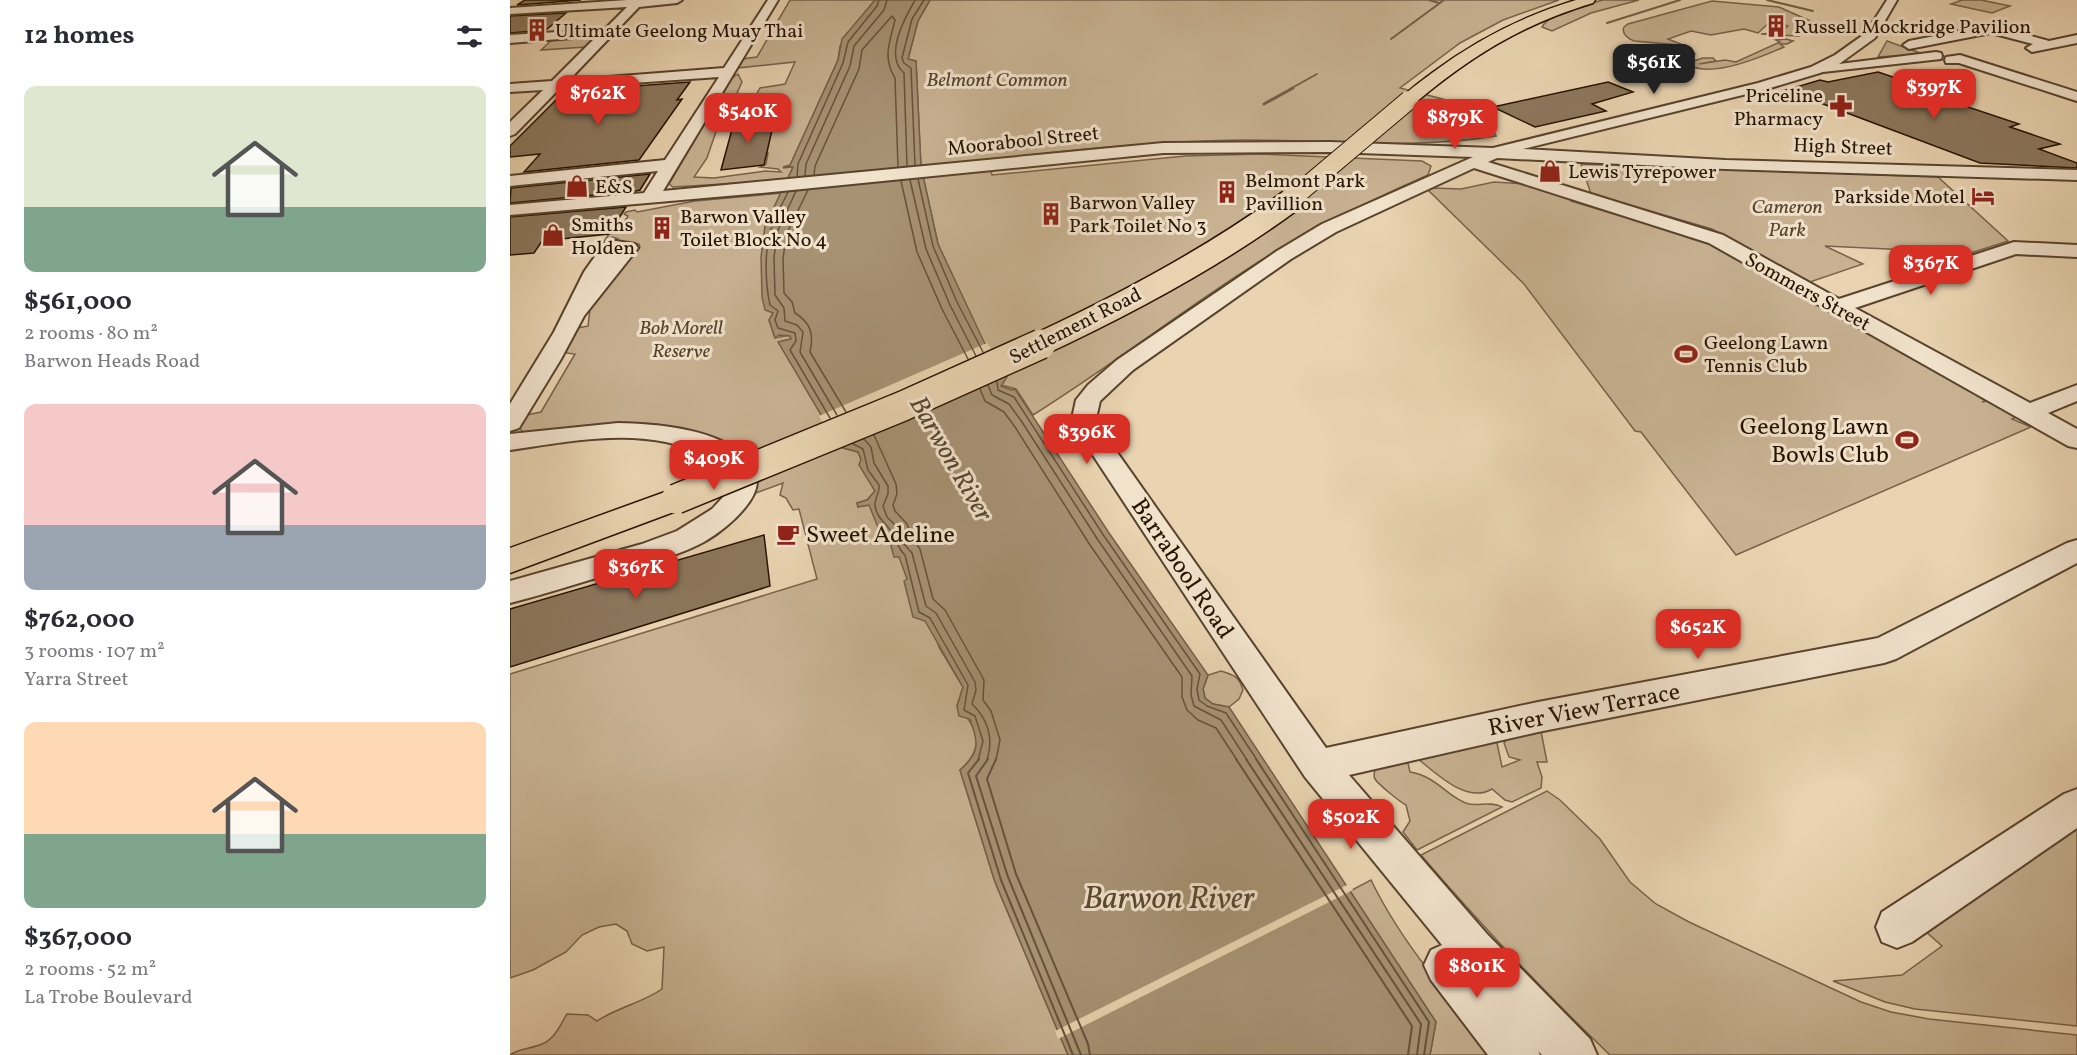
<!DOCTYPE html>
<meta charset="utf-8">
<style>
:root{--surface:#fff;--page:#f2f2f3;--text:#2b2b33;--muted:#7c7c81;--accent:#d93025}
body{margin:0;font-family:Vollkorn,serif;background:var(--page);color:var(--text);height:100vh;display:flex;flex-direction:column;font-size:22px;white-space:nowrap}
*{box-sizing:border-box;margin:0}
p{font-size:20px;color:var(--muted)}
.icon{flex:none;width:33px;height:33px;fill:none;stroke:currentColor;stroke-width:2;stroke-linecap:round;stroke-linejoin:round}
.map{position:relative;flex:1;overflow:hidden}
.panel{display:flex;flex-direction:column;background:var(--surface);width:510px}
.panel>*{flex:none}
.price{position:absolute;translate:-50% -51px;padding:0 14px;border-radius:12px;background:var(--accent);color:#fff;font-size:20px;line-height:39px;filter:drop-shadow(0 2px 3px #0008)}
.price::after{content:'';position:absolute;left:50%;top:36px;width:18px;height:14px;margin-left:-9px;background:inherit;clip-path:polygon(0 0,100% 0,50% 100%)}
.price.active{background:#222;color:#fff}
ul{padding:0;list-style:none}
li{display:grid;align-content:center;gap:12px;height:318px;padding:0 24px}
li span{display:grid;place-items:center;height:186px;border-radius:12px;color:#555}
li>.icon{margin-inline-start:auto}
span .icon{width:108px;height:108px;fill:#fffc;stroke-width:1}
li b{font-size:26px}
h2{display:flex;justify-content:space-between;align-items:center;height:72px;padding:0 24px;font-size:26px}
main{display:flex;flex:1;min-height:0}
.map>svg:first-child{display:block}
.green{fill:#c8b292;stroke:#786249;stroke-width:1.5}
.water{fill:#a79274;stroke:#745f46;stroke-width:1.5}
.pier{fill:#e9d3b0}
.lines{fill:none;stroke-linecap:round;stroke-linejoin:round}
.shore-far1{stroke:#67523a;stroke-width:1.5}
.shore{stroke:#67523a;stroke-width:2}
.stream-far1{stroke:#745f46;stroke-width:2}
.stream{stroke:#745f46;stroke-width:3}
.building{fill:#8c775c;stroke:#271300;stroke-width:1.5}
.minor-casing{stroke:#58432c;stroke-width:4}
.highway-casing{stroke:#271300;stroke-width:3}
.minor{fill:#f1e2cc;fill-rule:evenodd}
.highway{fill:#e9d3b0;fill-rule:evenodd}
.highway-bridge-far2-casing{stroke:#271300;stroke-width:20;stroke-linecap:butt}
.highway-bridge-far1-casing{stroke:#271300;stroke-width:26;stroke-linecap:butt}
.highway-bridge-casing{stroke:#271300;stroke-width:32;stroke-linecap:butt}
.highway-bridge-far2{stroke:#e9d3b0;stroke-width:18}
.highway-bridge-far1{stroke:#e9d3b0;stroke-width:23}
.highway-bridge{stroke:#e9d3b0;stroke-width:29}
.labels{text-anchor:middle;stroke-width:6;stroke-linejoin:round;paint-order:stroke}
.far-poi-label{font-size:20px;fill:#271300;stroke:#f1e2cc;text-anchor:start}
.far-park-label{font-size:20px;font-style:italic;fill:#57432c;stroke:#f1e2cc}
.far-street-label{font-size:20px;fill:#271300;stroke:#f1e2cc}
.poi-label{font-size:24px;fill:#271300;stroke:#f1e2cc;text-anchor:end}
.street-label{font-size:24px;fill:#271300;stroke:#f1e2cc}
.water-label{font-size:26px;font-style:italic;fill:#5a462e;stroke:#f1e2cc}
.near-water-label{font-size:32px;font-style:italic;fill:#5a462e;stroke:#f1e2cc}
</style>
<main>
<section class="panel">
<h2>12 homes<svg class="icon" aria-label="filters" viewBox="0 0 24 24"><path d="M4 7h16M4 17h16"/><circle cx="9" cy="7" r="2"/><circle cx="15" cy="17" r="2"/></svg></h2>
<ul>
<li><span style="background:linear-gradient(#dfe7d0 65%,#7fa58c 0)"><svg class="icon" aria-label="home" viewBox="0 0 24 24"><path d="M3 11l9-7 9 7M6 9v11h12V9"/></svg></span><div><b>$561,000</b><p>2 rooms · 80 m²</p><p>Barwon Heads Road</p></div></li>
<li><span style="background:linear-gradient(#f6c9c9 65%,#9aa5b1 0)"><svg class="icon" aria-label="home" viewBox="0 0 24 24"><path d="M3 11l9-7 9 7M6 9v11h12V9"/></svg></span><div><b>$762,000</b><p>3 rooms · 107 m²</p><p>Yarra Street</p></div></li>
<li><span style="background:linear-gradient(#ffd9b3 60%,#7fa58c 0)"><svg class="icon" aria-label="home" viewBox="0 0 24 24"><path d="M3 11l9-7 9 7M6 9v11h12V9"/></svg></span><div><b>$367,000</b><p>2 rooms · 52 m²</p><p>La Trobe Boulevard</p></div></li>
</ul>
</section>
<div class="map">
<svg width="1567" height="1055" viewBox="0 0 1567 1055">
<rect width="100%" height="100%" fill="#e9d3b0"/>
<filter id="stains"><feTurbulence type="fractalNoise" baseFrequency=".00333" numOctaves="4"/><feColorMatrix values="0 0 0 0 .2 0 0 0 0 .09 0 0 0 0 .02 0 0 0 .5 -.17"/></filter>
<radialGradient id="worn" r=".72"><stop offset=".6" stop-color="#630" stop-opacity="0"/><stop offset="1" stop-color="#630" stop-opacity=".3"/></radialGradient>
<!-- green -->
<g class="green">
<polygon points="280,0 365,0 330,46 328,60 280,166 273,168 283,167 278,180 163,187 159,184 193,126 190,125 191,121 198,119 219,83 216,82 228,74 232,82 227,93 230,94 223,99 212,114 197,158 184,177 204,178 255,171 271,172 268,169 250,167 256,164 258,153 214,158 263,127 265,117 224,122 224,113 268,107 269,98 242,102 250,88 275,84 285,62 227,68 231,59 247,57"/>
<path d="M 420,0 L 1049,0 L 993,20 L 950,43 L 890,88 L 971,109 L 986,136 C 902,150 819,140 734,140 C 648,141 564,149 479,160 L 482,175 L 675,156 L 751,154 L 912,161 L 921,166 L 918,175 C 859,201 801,229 747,263 C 671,311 600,367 523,415 L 506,389 L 491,385 L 428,244 L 411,167 L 406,61 L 398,59 L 408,21 Z"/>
<path d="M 1093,0 L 1129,0 L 1081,13 L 1042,31 L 1032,27 C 1039,13 1077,4 1093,0 Z"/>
<polygon points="1452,0 1471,0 1500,6 1482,13 1441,4"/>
<path d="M 1202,1 L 1269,7 L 1307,24 L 1289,36 L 1251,34 L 1270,32 L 1278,26 L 1261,21 L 1248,33 L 1234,29 L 1201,35 L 1181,31 L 1158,39 L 1181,48 L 1185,54 L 1182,58 L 1181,52 L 1169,45 L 1124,41 C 1118,39 1111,33 1114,27 L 1118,24 Z"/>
<polygon points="91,34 76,47 31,50 45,37"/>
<path d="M 1276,39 L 1283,41 L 1277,44 L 1270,44 L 1274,47 C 1251,57 1205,77 1181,66 L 1180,62 L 1193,58 L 1203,58 L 1206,61 L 1189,64 L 1215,60 L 1226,62 L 1270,42 L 1266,40 Z"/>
<polygon points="1377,41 1413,54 1368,57"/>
<polygon points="1071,164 1428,177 1498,241 1461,253 1315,246 1353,264 1300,282 1202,229 1081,194"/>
<polygon points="984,182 1017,184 1063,198 1061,201 1177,236 1184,234 1295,295 1291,297 1296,300 1301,299 1397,352 1393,354 1400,357 1404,356 1481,398 1472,402 1483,400 1510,415 1502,419 1521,427 1226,555 1131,432 1125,431 1116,419 1014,284 918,190 924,188 951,189"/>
<path d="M 272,193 L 255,226 L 263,313 L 259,320 L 265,338 L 280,335 L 281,339 L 272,341 L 330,447 L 348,452 L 351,459 L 350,465 L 365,491 L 357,500 L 347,503 L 348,507 L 365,504 L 376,519 L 430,649 L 453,687 L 447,706 C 469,728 475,748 450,770 L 485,882 L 558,1055 L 0,1055 C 9,1048 21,1049 32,1044 C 45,1039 50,1025 57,1014 L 78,1015 L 87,1021 C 108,1007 132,1003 152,989 L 154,947 L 137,951 L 122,944 L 117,931 L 106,924 L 89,927 L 72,935 L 56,952 L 23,970 L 0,978 L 0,674 L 307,579 L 289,509 L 283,510 L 276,498 L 270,495 L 273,483 L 243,494 L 247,483 L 246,476 C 222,461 197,442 171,430 C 140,415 55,428 20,433 L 13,432 L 7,425 L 12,416 L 31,412 L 65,354 L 48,352 L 61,329 L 78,326 L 80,309 L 118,254 L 127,251 L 130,247 L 129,244 L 105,243 L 108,239 L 102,237 L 84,261 L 81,261 L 99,234 L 111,231 L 109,230 L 117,223 L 114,222 L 118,216 L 114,214 L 116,212 L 125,210 L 127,212 L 185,201 Z"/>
<path d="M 711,671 C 724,675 729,676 733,690 L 729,699 L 719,707 L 703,704 L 695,698 L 693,689 L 698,675 Z"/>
<path d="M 1031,731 L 1037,762 L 1027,762 L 1032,777 L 1031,788 L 1002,802 L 995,800 L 982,789 C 957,804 927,774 908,759 L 908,756 L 981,738 L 987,743 L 992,767 L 1010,760 L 999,757 L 994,743 L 997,739 Z"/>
<path d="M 897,759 L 900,772 C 927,776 939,799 959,804 C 971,806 980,801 992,807 L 907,850 L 893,832 L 900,821 L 896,805 C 890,802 868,784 865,779 C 862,774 866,769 867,764 Z"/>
<path d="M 1037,791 L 1050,800 L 1090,839 L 1120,882 L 1146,904 L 1179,922 L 1351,1002 L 1381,1012 L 1419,1019 L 1567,1035 L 1567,1055 L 1100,1055 C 1034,992 971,925 911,855 Z"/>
<polygon points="1567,822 1567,1026 1405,1009 1375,1002 1323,981 1392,975 1432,946 1415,931 1437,908 1452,908"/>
<path d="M 861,880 C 893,946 942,1001 991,1055 L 920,1055 L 926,1022 L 840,891 Z"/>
</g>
<!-- water -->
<path class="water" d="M 365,0 L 420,0 L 408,21 L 398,59 L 406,61 L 411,167 L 428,244 L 475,344 L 497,377 L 491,386 L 502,390 L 505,389 L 599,533 L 698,675 L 693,689 L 695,698 L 703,704 L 719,707 L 926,1022 L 920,1055 L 558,1055 L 485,882 L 450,770 C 471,752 468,743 460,719 L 449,716 L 447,706 L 453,687 L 415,621 L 403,617 L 394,581 L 397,579 L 389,557 L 384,557 L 378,535 L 372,537 L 359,505 L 348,507 L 347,503 L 357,500 L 365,491 L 349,465 L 351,459 L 348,452 L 330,447 L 268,342 L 281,339 L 280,336 L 269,335 L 265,338 L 259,320 L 263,313 L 255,310 L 252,297 L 251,257 L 255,226 L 283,167 L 273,167 L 280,165 L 328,60 L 332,39 Z"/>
<!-- pier -->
<g class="pier">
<polygon points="477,343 493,366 324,443 309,416"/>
<polygon points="839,884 843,890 548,1039 545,1031"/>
</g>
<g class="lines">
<!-- shore-far1 -->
<g class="shore-far1">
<polyline points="405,165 401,68 394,63 392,58 402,19 414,0"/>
<path d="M 397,166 L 394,73 C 374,56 394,19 405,0"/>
<path d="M 304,175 L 305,166 L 349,69 L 352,50 L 382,16 L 385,20 C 380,42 372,57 385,78 L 388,167"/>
<polyline points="295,176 296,164 340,66 344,46 374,10 377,0"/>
<polyline points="287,177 288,164 333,63 338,42 367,6 369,0"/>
<polyline points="408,179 423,246 447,302 473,352"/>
<polyline points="400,180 416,249 440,305 466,356"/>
<polyline points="391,181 407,252 432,309 458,359"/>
<path d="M 298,190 L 277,233 L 273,258 L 274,293 L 282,302 L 285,313 C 301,323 304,334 300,352 L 336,412"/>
<polyline points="286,191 268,230 264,257 265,295 274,308 275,321 287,325 293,332 290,352 327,415"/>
<path d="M 278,192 C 273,203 266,214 262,226 C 254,248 255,282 260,305 L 268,311 L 265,320 L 268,328 L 285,333 L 286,341 L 280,350 L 320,418"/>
<polyline points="487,382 488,390 504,397 594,536 690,674 687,689 689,700 697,706 716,713 747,760"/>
<polyline points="478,385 482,395 499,404 512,422 588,540 682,676 681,695 684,706 711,720 737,760"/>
<polyline points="470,389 475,401 494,412 505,427 580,545 672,677 672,697 677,710 688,720 706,728 727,760"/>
<polyline points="364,435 386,484 387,494 383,505 385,511 397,524 402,538 410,549 423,599 435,610 474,680 473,700 481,711 490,740 486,760"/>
<path d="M 354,439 L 361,447 L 364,463 L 378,486 L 378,494 L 373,506 L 377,517 L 389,529 L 394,544 L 402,553 L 416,606 L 426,613 L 465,682 L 466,690 L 462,704 C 478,719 484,739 477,760"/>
<path d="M 343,444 L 353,449 L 358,470 L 369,485 C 370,493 365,497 365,504 C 365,517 378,525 383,534 C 388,542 387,548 395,555 L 409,612 L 420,618 L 458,685 L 454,710 L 465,716 L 473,741 L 468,760"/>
</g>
<!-- shore -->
<g class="shore">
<polyline points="469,759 458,773 491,880 563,1055"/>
<polyline points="478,759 466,776 498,877 571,1055"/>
<polyline points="486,759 477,779 506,874 578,1044 580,1055"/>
<polyline points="726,759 902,1026 898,1055"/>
<polyline points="736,759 911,1024 907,1055"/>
<polyline points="746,759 919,1022 914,1055"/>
</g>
<!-- stream-far1 -->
<g class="stream-far1">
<polyline points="919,0 929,3"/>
<polyline points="1257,0 1303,11"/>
<polyline points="1097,23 1170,0"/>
<polyline points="881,39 934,0"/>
<polyline points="780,89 807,74"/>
</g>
<!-- stream -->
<polyline class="stream" points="754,104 783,88"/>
</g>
<!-- building -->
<g class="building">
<polygon points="15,0 71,0 7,5"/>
<polygon points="56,13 36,30 0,33 0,16"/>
<polygon points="1368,72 1401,83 1392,85 1509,124 1500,127 1550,144 1529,149 1567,163 1567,168 1470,163 1276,90 1310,80 1318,82"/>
<polygon points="180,82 167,100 172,99 129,160 14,172 30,154 0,157 0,146 55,91"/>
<polygon points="1098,82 1123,92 1082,104 1096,111 1025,127 983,107"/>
<polygon points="265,117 254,165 211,170 224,122"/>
<polygon points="140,174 130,190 126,191 0,203 1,188"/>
<polygon points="116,207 99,234 32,241 24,253 0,255 0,217"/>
<polygon points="254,535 260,586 0,667 0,609"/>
</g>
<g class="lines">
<!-- minor casing -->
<g class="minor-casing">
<g id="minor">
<polygon points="117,0 172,0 167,3 129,7 59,80 214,68 258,0 268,0 153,191 653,143 820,142 983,148 1248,83 1301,67 1325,55 1356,33 1377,0 1387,0 1365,38 1329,64 1426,52 1431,53 1432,56 1431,59 1313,72 1257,89 1013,149 1215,160 1567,170 1567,180 1215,169 987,158 978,162 1213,235 1329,299 1504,242 1567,245 1567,257 1506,254 1345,308 1520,403 1567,385 1567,401 1538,413 1567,429 1567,448 1558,446 1199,243 964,168 826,232 781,259 623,370 590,401 587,414 592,431 816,748 1028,702 1368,638 1557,543 1567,540 1567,563 1386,659 1374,663 1028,732 839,775 977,934 1080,1039 1087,1055 1032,1055 1028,1051 1030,1055 978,1055 921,980 914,965 921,950 932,945 795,777 567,431 563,414 566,400 578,385 607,360 767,251 812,224 963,157 820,152 653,153 262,192 0,215 0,205 134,193 148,171 0,186 0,176 155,160 209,77 50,88 5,134 0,136 0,122 33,90 0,92 0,84 42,81 87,36 0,43 0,35 95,29 117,7 0,14 0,8"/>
<polygon points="1481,25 1539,41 1567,35 1567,43 1522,52 1516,48 1523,44 1481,33 1399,49 1393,45 1399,41"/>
<polygon points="1450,55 1567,92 1567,101 1449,63 1436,63 1435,60 1436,57"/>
<polygon points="106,241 125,244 128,248 74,316 51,359 9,428 0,431 0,404 44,332 74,272 93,245"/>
<path d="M 108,423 C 146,424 211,428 237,460 C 241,465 247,474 247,480 C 248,505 207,536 188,545 C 162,558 133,564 105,572 C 70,583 35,594 0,603 L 0,581 L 132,544 L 167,531 L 202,509 L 214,496 L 221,482 C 218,468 208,462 196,456 C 136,425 64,441 0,450 L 0,434 Z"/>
<polygon points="1567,789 1567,828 1402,942 1387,948 1372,942 1366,927 1372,912 1554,794"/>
</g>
</g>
<!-- highway casing -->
<g class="highway-casing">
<g id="highway">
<path d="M 1066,0 L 1085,0 L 1083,3 C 1013,24 961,56 905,103 L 899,105 L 891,100 C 898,89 912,81 922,73 C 966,40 1013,16 1066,0 Z"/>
<polygon points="166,488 177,491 182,499 177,507 0,573 0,548"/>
</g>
</g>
<!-- minor -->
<use href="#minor" class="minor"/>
<!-- highway -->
<use href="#highway" class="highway"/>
<!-- highway-bridge-far2 casing -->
<g class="highway-bridge-far2-casing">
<polyline id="highway-bridge-far2" points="778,202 899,100"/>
</g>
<!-- highway-bridge-far1 casing -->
<g class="highway-bridge-far1-casing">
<path id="highway-bridge-far1" d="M 528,345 C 614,305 703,258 780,201"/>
</g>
<!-- highway-bridge casing -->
<g class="highway-bridge-casing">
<polyline id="highway-bridge" points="166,499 393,406 531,344"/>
</g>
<!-- highway-bridge-far2 -->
<use href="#highway-bridge-far2" class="highway-bridge-far2"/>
<!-- highway-bridge-far1 -->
<use href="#highway-bridge-far1" class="highway-bridge-far1"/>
<!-- highway-bridge -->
<use href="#highway-bridge" class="highway-bridge"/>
</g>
<!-- icons -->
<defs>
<g id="building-bare" transform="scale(1.8)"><path d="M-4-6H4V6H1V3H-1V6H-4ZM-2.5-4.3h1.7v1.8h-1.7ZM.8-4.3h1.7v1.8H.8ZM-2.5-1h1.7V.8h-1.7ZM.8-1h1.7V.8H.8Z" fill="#8f2418" stroke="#f1e2cc" stroke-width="2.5" paint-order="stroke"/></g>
<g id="pharmacy-bare" transform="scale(1.8)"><path d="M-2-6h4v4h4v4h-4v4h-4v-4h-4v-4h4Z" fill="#8f2418" stroke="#f1e2cc" stroke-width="2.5" paint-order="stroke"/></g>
<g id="shop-bare" transform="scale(1.8)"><path d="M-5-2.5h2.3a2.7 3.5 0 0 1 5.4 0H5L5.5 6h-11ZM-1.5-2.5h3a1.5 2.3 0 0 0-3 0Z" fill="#8f2418" stroke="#f1e2cc" stroke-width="2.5" paint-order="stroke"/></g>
<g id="hotel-bare" transform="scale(1.8)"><path d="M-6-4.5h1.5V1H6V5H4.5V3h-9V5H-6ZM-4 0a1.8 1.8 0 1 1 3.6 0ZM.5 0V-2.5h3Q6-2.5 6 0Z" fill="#8f2418" stroke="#f1e2cc" stroke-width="2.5" paint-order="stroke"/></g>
<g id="stadium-bare" transform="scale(1.8)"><path d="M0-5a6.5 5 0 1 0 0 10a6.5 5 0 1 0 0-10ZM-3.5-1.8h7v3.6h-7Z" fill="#8f2418" stroke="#f1e2cc" stroke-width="2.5" paint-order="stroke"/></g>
<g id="cafe-bare" transform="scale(1.8)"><path d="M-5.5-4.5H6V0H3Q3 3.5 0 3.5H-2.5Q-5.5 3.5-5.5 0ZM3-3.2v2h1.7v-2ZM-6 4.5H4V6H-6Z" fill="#8f2418" stroke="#f1e2cc" stroke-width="2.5" paint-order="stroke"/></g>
</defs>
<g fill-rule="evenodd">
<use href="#building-bare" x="1266" y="26"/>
<use href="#building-bare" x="27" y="30"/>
<use href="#pharmacy-bare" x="1331" y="106"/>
<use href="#shop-bare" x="1040" y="171"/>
<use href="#shop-bare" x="67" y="186"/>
<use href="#building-bare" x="717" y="192"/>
<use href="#hotel-bare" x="1473" y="196"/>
<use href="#building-bare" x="541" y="214"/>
<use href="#building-bare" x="152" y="228"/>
<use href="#shop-bare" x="43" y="235"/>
<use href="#stadium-bare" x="1176" y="354"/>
<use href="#stadium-bare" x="1397" y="440"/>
<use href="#cafe-bare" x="278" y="534"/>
</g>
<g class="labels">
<!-- far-poi labels -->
<g class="far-poi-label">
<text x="1284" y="33">Russell Mockridge Pavilion</text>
<text x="45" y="37">Ultimate Geelong Muay Thai</text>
<text x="1313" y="102" text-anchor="end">Priceline<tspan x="1313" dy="23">Pharmacy</tspan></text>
<text x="1058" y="178">Lewis Tyrepower</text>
<text x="735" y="187">Belmont Park<tspan x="735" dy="23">Pavillion</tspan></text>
<text x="85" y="193">E&amp;S</text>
<text x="1455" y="203" text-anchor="end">Parkside Motel</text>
<text x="559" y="209">Barwon Valley<tspan x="559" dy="23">Park Toilet No 3</tspan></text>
<text x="170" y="223">Barwon Valley<tspan x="170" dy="23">Toilet Block No 4</tspan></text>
<text x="61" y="231">Smiths<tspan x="61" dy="23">Holden</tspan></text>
<text x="1194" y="349">Geelong Lawn<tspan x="1194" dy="23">Tennis Club</tspan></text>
</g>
<!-- far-park labels -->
<g class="far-park-label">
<text x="487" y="86">Belmont Common</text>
<text x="1277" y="213">Cameron<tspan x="1277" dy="23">Park</tspan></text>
<text x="171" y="334">Bob Morell<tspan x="171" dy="23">Reserve</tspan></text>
</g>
<!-- far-street labels -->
<g class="far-street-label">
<text transform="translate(513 140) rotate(-6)" y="7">Moorabool Street</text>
<text transform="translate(1333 146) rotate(2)" y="7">High Street</text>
<text transform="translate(1298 291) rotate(29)" y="7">Sommers Street</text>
<text transform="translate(565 325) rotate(-27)" y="7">Settlement Road</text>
</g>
<!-- poi labels -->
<g class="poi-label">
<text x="1379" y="434">Geelong Lawn<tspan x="1379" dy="28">Bowls Club</tspan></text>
<text x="296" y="542" text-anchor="start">Sweet Adeline</text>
</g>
<!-- street labels -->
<g class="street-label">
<text transform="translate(673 568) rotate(56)" y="8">Barrabool Road</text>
<text transform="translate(1074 709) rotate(-11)" y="8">River View Terrace</text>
</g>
<!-- water labels -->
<g class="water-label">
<text transform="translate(442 458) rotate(60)" y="9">Barwon River</text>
</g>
<!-- near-water labels -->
<g class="near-water-label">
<text x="659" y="908">Barwon River</text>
</g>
</g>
<rect width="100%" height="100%" filter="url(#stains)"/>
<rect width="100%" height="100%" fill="url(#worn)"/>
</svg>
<b class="price active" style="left:1144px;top:95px">$561K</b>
<b class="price" style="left:1424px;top:120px">$397K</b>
<b class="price" style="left:88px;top:126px">$762K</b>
<b class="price" style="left:238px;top:144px">$540K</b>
<b class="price" style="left:945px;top:150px">$879K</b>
<b class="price" style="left:1421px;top:296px">$367K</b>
<b class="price" style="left:577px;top:465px">$396K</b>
<b class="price" style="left:204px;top:491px">$409K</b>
<b class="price" style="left:126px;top:600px">$367K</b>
<b class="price" style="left:1188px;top:660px">$652K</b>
<b class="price" style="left:841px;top:850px">$502K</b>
<b class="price" style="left:967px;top:999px">$801K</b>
</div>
</main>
